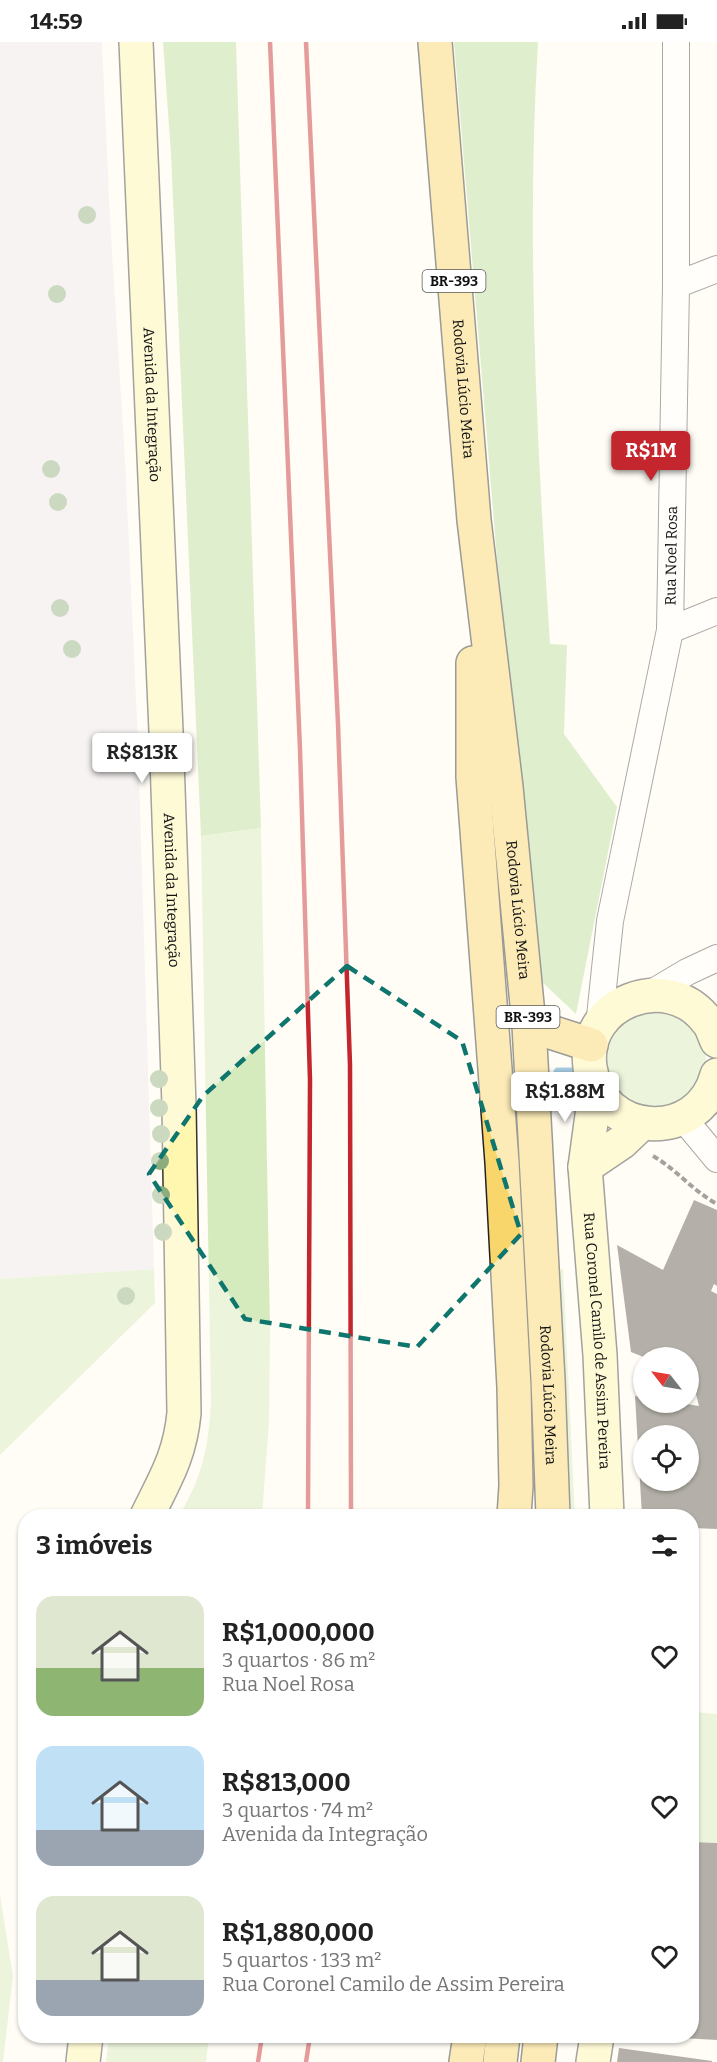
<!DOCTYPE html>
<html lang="pt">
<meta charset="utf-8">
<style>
:root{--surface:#fff;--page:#f2f2f2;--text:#222;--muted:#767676;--accent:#c4262e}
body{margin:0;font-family:Bitter,serif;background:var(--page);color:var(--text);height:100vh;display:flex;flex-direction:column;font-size:22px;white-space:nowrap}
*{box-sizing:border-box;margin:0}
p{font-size:20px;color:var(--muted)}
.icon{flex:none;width:33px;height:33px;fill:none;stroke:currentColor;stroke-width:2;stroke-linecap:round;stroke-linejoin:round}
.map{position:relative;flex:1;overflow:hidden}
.details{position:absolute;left:18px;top:1467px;width:681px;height:534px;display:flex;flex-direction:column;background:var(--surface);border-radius:24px;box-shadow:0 2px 4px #0004}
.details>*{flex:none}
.needle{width:39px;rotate:301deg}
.fabs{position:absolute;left:633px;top:1305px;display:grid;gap:12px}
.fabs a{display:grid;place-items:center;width:66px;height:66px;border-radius:50%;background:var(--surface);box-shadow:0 2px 4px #0004;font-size:30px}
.price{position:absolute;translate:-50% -51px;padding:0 14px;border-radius:6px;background:#fff;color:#222;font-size:20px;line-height:39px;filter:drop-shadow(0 2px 3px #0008)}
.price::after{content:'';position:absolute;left:50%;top:36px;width:18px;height:14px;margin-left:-9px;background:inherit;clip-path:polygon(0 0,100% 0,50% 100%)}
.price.on{background:var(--accent);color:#fff}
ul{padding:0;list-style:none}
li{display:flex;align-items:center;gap:18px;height:150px;padding:0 18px}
li span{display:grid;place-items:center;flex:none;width:168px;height:120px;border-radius:18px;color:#555}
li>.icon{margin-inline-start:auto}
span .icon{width:72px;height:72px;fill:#fffc;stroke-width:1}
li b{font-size:26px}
h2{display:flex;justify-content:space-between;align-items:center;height:72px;padding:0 18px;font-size:26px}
.status{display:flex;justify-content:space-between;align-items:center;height:42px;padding:0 30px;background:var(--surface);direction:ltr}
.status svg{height:16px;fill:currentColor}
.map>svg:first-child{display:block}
.industrial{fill:#eee6ef}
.green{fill:#d5ebbd}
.forest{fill:#b9dc9c}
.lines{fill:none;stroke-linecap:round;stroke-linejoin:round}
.stream{stroke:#3f96cf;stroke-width:9}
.building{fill:#5a524d;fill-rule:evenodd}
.street-casing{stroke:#444;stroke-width:28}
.secondary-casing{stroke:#333;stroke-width:36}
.primary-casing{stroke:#222;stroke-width:36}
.path{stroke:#333;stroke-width:4;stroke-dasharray:6 3;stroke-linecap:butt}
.street{stroke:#fff;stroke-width:26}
.secondary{stroke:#fff6b0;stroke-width:33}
.primary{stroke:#f9d66b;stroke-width:33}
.rail{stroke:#c4262e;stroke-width:4.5}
.tree{fill:#8dad7f}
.marked{fill:none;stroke:#0f766e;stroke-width:4.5;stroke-dasharray:12 8;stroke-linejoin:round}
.labels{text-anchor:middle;stroke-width:6;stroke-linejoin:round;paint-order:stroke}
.shield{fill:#fff;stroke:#585858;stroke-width:1.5}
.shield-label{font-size:14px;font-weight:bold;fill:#111}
.street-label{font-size:15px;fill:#111;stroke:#fff}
</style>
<div class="status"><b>14:59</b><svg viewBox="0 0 49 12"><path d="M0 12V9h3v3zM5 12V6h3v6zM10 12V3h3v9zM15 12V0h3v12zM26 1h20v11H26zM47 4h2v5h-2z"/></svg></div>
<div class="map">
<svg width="717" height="2020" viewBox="0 0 717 2020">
<rect width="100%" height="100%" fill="#fffdf5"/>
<!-- industrial -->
<polygon class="industrial" points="0,0 102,0 102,2 110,177 125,417 138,700 154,1227 0,1237"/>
<!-- green -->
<g class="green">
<path d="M 261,786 L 270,1289 L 269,1379 L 262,1474 L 179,1474 C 203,1433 208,1407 211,1360 L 201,794 Z"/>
<circle cx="656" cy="1017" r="50"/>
<polygon points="154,1227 155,1261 0,1413 0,1237"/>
<polygon points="563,1227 575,1474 563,1474 554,1229"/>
<polygon points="692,1670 717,1672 717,1801 692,1800"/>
<polygon points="0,1853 13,1934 3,2020 0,2020"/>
<polygon points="109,1994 209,1994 206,2020 106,2020"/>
</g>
<!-- forest -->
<g class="forest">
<polygon points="163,0 236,0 261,786 201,794 171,112"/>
<path d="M 454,0 L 538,0 C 526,201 537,402 550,602 L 567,603 L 564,692 L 617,765 L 576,972 L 542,940 L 497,516 Z"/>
</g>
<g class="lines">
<!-- stream -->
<polyline class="stream" points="558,1030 574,1030"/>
</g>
<!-- building -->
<g class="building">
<path d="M 694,1158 L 717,1168 L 717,1244 L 714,1242 L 711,1249 L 717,1252 L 717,1487 L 692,1486 L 692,1474 L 642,1474 L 635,1354 L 644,1355 L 644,1360 L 674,1360 L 699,1364 L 691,1332 L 688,1331 L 688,1316 L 646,1316 L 631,1310 L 617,1203 L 663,1228 ZM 644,1394 L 688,1394 L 688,1438 L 644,1438 Z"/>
<polygon points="692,1800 717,1801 717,1998 664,1995 664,1994 692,1994"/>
<polygon points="619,2006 712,2019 712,2020 617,2020"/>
</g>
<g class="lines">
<!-- street casing -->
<g class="street-casing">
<g id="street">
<polyline points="676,243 717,227"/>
<polyline points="670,588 717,569"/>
<polyline points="650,952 687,930 717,916"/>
<path id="s1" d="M 599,984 L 610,879 L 670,588 L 676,243 L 676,0"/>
<polyline points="683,1076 717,1117"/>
</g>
</g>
<!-- secondary casing -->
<g class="secondary-casing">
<g id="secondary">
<path id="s2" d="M 136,0 L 166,689 L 179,1064 L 184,1371 C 180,1414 165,1437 147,1474"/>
<path d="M 717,999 C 714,993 712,984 707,979 C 668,927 581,960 590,1025 C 600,1096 699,1102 717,1033"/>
<path id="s3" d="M 596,1044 L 585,1125 L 600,1313 L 607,1474"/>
<polyline points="585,1125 622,1100 642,1081"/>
<polyline points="83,2020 86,1994"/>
<polyline points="593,2020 597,1994"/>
</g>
</g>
<!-- primary casing -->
<g class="primary-casing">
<g id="primary">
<path id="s4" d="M 435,0 L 474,478 L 506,745 L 529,983 L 548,1338 L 553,1474"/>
<polyline points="473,621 473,735 502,1120 514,1345 516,1444 514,1474"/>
<polyline points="529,983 591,1003"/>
<polyline points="466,2020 470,1994"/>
<polyline points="500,2020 503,1994"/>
<polyline points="538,2020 541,1994"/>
</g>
</g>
<!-- path -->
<path class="path" d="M 653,1114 C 676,1127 693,1149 717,1162"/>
<!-- street -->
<use href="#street" class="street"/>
<!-- secondary -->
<use href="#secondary" class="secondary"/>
<!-- primary -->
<use href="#primary" class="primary"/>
<!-- rail -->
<g class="rail">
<polyline points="270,0 300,707 310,1038 308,1474"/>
<polyline points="306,0 338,682 350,1023 351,1474"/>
<polyline points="258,2020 262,1994"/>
<polyline points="306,2020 310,1994"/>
</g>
</g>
<!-- trees -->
<g class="tree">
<circle cx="87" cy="173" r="9"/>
<circle cx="57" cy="252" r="9"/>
<circle cx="51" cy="427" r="9"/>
<circle cx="58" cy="460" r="9"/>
<circle cx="60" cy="566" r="9"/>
<circle cx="72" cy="607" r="9"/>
<circle cx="159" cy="1037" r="9"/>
<circle cx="159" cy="1066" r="9"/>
<circle cx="161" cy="1092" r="9"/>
<circle cx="160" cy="1119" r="9"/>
<circle cx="161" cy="1153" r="9"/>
<circle cx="163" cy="1190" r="9"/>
<circle cx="126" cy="1254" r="9"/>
</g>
<!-- marked area -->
<path d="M0 0H717V2020H0ZM 347,924 L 462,999 L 521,1192 L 417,1305 L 245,1277 L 149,1132 L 203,1054 Z" fill="#fffdf5" fill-opacity=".55" fill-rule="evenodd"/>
<path class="marked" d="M 347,924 L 462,999 L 521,1192 L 417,1305 L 245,1277 L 149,1132 L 203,1054 Z"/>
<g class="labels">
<!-- shield labels -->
<g class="shield">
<rect x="422.5" y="228" width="63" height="22" rx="4.5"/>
<rect x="496.5" y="964" width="63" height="22" rx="4.5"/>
</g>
<g class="shield-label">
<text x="454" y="244">BR-393</text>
<text x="528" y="980">BR-393</text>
</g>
<!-- street labels -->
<g class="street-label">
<text dy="5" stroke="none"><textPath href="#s4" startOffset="348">Rodovia Lúcio Meira</textPath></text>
<text dy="5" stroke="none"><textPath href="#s2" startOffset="363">Avenida da Integração</textPath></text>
<text dy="5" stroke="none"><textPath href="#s1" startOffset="477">Rua Noel Rosa</textPath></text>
<text dy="5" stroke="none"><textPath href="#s2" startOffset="849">Avenida da Integração</textPath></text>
<text dy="5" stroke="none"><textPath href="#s4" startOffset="872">Rodovia Lúcio Meira</textPath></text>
<text dy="5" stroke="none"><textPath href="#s3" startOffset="256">Rua Coronel Camilo de Assim Pereira</textPath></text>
<text dy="5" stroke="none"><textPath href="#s4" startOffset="1358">Rodovia Lúcio Meira</textPath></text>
</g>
</g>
</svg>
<div class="fabs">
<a><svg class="needle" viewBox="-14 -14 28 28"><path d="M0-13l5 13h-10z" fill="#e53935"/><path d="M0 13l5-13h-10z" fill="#767676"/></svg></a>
<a><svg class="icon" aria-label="locate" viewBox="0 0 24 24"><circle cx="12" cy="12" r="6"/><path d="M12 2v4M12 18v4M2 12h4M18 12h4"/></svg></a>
</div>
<b class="price on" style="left:651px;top:440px">R$1M</b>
<b class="price" style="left:142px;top:742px">R$813K</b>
<b class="price" style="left:565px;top:1081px">R$1.88M</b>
<section class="details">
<h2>3 imóveis<svg class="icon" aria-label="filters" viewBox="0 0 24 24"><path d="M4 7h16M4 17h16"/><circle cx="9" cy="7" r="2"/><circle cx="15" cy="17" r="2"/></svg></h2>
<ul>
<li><span style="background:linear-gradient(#dfe7d0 60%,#8fb573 0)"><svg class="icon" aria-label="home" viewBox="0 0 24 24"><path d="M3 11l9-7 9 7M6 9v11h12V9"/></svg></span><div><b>R$1,000,000</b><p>3 quartos · 86 m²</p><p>Rua Noel Rosa</p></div><svg class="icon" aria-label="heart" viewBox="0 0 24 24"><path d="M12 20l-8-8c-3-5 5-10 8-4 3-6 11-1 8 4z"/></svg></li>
<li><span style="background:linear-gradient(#bfe0f5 70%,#9aa5b1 0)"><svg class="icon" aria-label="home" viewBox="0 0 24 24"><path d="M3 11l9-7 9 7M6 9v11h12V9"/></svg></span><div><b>R$813,000</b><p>3 quartos · 74 m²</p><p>Avenida da Integração</p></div><svg class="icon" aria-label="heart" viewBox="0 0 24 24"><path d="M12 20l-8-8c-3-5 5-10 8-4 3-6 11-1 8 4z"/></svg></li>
<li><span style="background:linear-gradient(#dfe7d0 70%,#9aa5b1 0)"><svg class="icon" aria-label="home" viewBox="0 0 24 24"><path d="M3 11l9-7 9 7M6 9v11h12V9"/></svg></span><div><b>R$1,880,000</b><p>5 quartos · 133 m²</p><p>Rua Coronel Camilo de Assim Pereira</p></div><svg class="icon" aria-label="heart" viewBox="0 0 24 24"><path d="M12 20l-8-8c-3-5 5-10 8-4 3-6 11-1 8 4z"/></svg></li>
</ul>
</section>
</div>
